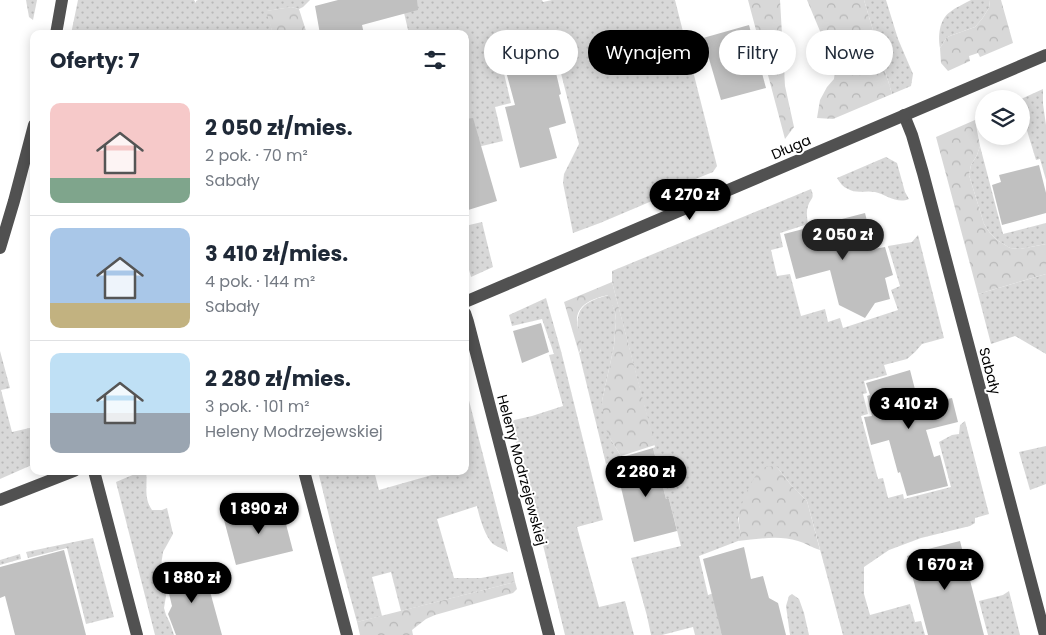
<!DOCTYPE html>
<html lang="pl">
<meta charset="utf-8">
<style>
:root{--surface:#fff;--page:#f2f2f3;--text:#1f2937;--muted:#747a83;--line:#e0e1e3;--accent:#000}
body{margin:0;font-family:Poppins,sans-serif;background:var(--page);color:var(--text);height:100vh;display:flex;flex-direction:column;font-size:19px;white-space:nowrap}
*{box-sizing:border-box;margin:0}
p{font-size:16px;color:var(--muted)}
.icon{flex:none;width:28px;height:28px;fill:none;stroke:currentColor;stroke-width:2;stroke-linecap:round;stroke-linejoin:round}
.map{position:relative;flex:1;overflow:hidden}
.side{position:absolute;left:30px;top:30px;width:439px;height:445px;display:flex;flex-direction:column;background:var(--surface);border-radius:10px;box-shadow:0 2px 12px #0003}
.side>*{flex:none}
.hud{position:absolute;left:484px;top:30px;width:475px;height:45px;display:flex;gap:10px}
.fabs{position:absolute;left:975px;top:90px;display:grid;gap:10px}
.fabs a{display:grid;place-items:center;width:55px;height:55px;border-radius:50%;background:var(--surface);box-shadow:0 2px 12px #0003;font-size:25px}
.price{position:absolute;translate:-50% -42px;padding:0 11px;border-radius:18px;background:var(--accent);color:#fff;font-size:16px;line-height:32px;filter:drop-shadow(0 1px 2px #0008)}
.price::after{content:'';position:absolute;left:50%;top:30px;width:15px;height:11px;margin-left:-8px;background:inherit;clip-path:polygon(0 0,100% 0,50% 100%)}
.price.on{background:#222;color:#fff}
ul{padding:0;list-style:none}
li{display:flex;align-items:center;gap:15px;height:125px;padding:0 20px}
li+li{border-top:1px solid var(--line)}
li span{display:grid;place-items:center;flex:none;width:140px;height:100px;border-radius:10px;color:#555}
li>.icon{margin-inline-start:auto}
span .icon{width:60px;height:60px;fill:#fffc;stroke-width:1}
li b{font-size:21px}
h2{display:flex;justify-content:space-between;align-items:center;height:60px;padding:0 20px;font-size:21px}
.pill{padding:0 18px;border-radius:22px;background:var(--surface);box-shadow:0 2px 12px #0003;font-size:18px;line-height:45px}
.pill.on{background:var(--accent);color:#fff}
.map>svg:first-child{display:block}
.grass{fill:url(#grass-dots)}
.forest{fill:url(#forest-crowns)}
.building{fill:#c0c0c0}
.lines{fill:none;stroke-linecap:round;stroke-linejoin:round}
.minor{stroke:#515151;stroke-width:12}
.labels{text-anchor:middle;stroke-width:4;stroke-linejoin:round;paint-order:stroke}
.street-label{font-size:14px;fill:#000;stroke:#fff}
</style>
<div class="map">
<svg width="1046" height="635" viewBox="0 0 1046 635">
<defs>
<pattern id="grass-dots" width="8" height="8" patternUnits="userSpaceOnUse" patternTransform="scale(1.25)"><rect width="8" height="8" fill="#d8d8d8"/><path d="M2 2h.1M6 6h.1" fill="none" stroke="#b8b8b8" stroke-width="1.8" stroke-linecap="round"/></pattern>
<pattern id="forest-crowns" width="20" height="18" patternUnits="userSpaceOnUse" patternTransform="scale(1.25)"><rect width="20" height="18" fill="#d8d8d8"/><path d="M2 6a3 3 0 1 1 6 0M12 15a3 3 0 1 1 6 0" fill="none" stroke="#b8b8b8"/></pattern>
</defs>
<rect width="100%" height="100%" fill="#fff"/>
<!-- grass -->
<g class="grass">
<polygon points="26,0 37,0 33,20 29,17"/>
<polygon points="78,0 194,0 196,3 196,1 198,0 310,0 303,7 299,9 291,7 267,11 273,34 71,34"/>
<polygon points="401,0 542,0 543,2 552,0 675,0 717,166 713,172 693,180 659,198 600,223 573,233 563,183 564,174 579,144 551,34 513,42 517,61 502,65 511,103 495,107 503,141 465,150 465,34 409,34"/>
<polygon points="864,0 886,0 898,39 913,74 911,86 892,94"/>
<path d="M 971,0 L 990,0 L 989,8 L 982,19 L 975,27 L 947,37 L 940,48 C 938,36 939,20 950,12 C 956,7 964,4 971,0 Z"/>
<polygon points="1043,89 1043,104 1046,125 1046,180 1040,159 1036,160 1021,111 1021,99"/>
<polygon points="980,146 1003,234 1046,223 1046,244 1020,249 1010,248 997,240 990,233 984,224 969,175 971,165 977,155"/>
<path d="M 886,157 L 897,163 L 905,192 L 909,199 C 897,204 887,195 875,192 C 866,190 856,194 848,189 C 843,187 840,183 837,178 Z"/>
<path d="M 811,189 C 815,199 811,197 808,206 C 806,212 807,218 808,224 L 780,233 L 783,247 L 771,250 L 777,276 L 790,274 L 801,316 L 825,309 L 828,322 L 840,318 L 843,328 L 898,310 L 891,290 L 900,286 L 888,246 L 912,242 L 918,235 L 944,338 L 922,344 L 915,352 L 907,359 L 884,365 L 887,375 L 864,381 L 867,393 L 863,394 L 868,414 L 861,416 L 878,479 L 883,478 L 888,498 L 903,494 L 904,499 L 951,487 L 939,442 L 952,435 L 959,434 L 960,425 L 965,421 L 989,514 L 975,518 L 975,523 L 970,526 L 921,538 L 889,550 L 864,567 L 864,594 L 870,615 L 910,604 L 915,622 L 921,621 L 925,635 L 843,635 L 807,501 L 791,485 L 777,467 L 738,518 L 741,537 L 738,541 L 699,556 L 708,595 L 714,593 L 724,635 L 695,635 L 693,627 L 662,635 L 651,635 L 647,616 L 631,558 L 681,546 L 669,499 L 666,499 L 653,448 L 655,447 L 612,282 L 612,271 Z"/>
<polygon points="482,222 493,267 471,277 465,255 465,226"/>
<polygon points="1046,274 1046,354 1015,336 991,344 978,294"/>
<path d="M 609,295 L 615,312 L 616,321 L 614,346 L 602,401 L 611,440 L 621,456 L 606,464 L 579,353 L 581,351 C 576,318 571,304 609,295 Z"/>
<polygon points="546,298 561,351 603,520 577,527 599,607 625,601 634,635 565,635 533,504 510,421 532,416 563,406 549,355 554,354 542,319 512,326 509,315"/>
<polygon points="0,351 10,388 1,390 12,432 34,427 34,464 0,479"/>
<path d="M 465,385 L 508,552 C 504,549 497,547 493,544 C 485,537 479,516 477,506 L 437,519 L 454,578 L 481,578 L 513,572 L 515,582 L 401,611 L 391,572 L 372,577 L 382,616 L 357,622 L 335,541 L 318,471 L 374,471 L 379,490 L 446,471 L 465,471 L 466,465 L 465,462 Z"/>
<polygon points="1046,446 1046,484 1030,490 1019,452"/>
<path d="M 142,471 L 146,471 C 148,485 143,497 152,510 L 162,510 L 167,508 L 173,534 L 163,552 L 160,572 L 166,596 L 164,608 L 166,615 L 170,623 L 174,635 L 155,635 L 116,482 Z"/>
<polygon points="93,538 114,617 86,624 67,548 28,558 26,552"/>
<polygon points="20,554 21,559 0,565 0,560"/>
<polygon points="1009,591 1020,635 988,635 979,601 1003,595"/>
<polygon points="792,594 799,599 804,613 809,635 790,635 786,606 789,596"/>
</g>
<!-- forest -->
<g class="forest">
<polygon points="748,0 780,0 785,86 794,127 785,139"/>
<polygon points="807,0 864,0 892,94 833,119 817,118 820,100 827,87 834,79 836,63 830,47 822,36"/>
<polygon points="990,0 1001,0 1013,43 980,57 978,53 969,56 970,61 948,71 941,63 940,48 947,37 975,27 982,19 989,8"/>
<polygon points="291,7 299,9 307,34 273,34 266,11"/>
<polygon points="975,120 980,146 977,155 971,165 969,175 984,224 990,233 997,240 1010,248 1020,249 1046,244 1046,274 978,294 936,137"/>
<path d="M 612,282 L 655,445 L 621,456 L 611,440 L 605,427 L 602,401 L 614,346 L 616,321 L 615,312 L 608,295 C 595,298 576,304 577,321 C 577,327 579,332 580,338 C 582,344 582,347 579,353 L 564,302 Z"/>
<path d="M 769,466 L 777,467 L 791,485 L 807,501 L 820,550 C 812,548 806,543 798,541 C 779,535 758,539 738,541 C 743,533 738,526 739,518 C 739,507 751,480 759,472 C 761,469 765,467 769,466 Z"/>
<polygon points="515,582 517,589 513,593 435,615 426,619 412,630 413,635 360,635 357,622"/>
</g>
<!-- building -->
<g class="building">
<polygon points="338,0 417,0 418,10 362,25 364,34 320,34 315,6"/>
<polygon points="749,25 766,88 721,100 703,38"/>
<polygon points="548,39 561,94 559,95 566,123 549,128 557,158 520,168 505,107 515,105 505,68 522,64 517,47"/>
<polygon points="473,118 497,201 465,211 465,119"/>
<polygon points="1039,165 1046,193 1046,213 1002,225 992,185 1001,182 999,175"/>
<polygon points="865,213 874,249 885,247 893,275 885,278 890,299 875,303 865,318 839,305 830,270 796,279 784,234"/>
<polygon points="541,323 549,352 522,363 513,331"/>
<polygon points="910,370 919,405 952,398 958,422 926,430 934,457 940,455 948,486 907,496 900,472 898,473 889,440 871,445 864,417 872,416 867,396 870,395 866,383"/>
<polygon points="653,448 666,499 669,499 677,531 634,542 618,475 630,471 626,456"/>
<polygon points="281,505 293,551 236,565 224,520"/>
<polygon points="960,541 984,635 928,635 907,556 917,553 916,552"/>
<polygon points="744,547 751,579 763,576 769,598 778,603 786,635 722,635 703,559"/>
<polygon points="64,550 86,635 15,635 5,596 0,598 0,567"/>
<polygon points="203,566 222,635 176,635 168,614 172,606 165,577"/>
</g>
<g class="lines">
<!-- minor -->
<g class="minor">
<polyline points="56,34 62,0"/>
<polyline points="904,115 912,135 923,173 1045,635"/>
<polyline points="0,248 14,201 34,125"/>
<polyline points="465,302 1046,55"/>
<polyline points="465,313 468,322 549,635"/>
<polyline points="94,471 137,635"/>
<polyline points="304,471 347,635"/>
<polyline points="0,500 74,471"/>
</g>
</g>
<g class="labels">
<!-- street labels -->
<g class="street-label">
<text transform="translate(791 147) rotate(-23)" y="5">Długa</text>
<text transform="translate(990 371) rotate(75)" y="5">Sabały</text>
<text transform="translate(522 470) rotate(75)" y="5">Heleny Modrzejewskiej</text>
</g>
</g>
</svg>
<div class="fabs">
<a><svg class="icon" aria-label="layers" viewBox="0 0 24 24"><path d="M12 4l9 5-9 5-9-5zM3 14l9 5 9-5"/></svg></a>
</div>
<b class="price" style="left:690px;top:221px">4 270 zł</b>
<b class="price on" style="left:843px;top:261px">2 050 zł</b>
<b class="price" style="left:909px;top:430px">3 410 zł</b>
<b class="price" style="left:646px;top:498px">2 280 zł</b>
<b class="price" style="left:259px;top:535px">1 890 zł</b>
<b class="price" style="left:945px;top:591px">1 670 zł</b>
<b class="price" style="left:192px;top:604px">1 880 zł</b>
<div class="hud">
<a class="pill">Kupno</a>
<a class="pill on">Wynajem</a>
<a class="pill">Filtry</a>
<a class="pill">Nowe</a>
</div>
<section class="side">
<h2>Oferty: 7<svg class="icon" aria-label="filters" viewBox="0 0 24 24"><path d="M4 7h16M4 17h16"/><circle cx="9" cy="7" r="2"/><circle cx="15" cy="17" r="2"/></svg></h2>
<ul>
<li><span style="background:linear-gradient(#f6c9c9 75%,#7fa58c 0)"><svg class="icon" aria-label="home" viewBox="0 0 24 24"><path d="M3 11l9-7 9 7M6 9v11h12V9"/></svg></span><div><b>2 050 zł/mies.</b><p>2 pok. · 70 m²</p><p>Sabały</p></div></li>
<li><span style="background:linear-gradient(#a9c7e8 75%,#c2b280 0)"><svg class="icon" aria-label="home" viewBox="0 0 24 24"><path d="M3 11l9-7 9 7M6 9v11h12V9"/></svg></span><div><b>3 410 zł/mies.</b><p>4 pok. · 144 m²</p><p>Sabały</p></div></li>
<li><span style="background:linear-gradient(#bfe0f5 60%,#9aa5b1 0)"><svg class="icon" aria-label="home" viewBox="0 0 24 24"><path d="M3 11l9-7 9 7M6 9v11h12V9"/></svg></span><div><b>2 280 zł/mies.</b><p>3 pok. · 101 m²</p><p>Heleny Modrzejewskiej</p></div></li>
</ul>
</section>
</div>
